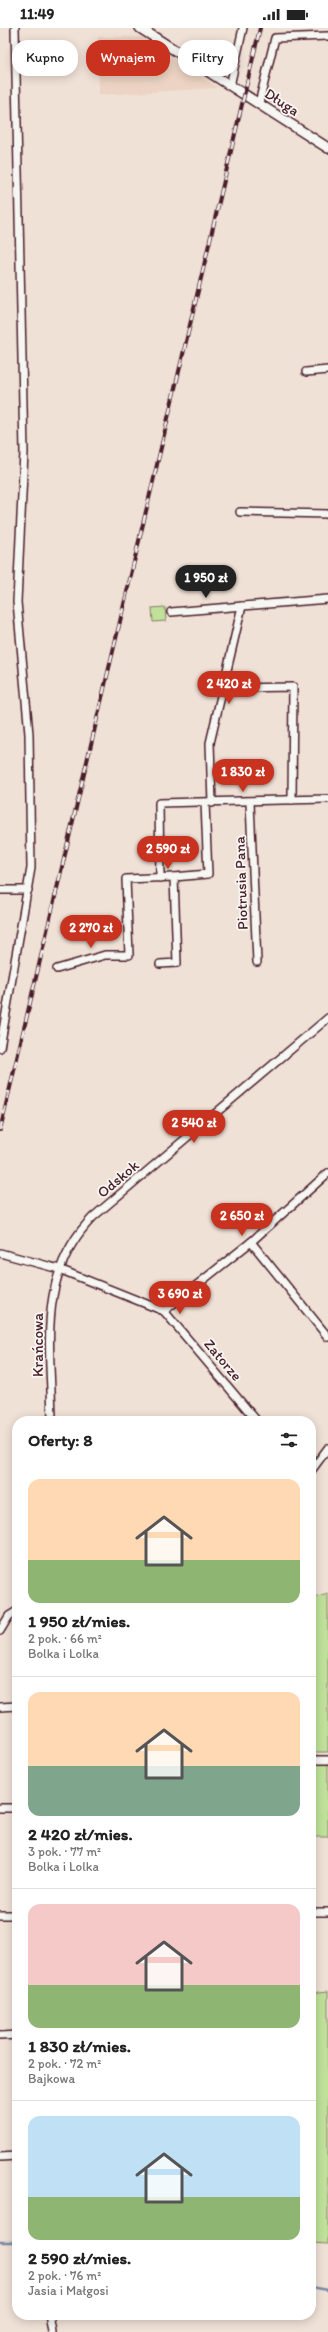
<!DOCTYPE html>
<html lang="pl">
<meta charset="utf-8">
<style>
:root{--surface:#fff;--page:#f2f2f2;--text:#222;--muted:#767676;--line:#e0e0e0;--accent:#c8321e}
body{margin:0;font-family:Itim,sans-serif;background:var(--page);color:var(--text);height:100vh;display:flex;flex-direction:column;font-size:15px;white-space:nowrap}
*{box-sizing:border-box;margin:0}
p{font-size:13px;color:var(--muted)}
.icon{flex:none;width:22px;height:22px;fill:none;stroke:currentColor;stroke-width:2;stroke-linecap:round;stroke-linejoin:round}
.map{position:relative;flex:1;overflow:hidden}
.side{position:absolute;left:12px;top:1388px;width:304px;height:904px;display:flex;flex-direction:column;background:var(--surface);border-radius:16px;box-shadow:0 2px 10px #0003}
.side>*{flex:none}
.hud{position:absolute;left:12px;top:12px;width:304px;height:36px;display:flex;gap:8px}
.price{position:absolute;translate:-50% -34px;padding:0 9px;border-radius:14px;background:var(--accent);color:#fff;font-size:13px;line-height:26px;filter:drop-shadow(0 1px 2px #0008)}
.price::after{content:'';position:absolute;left:50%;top:24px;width:12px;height:9px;margin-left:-6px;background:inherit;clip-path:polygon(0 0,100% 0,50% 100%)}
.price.selected{background:#222;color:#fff}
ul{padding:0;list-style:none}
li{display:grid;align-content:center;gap:8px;height:212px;padding:0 16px}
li+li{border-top:1px solid var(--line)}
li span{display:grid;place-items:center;height:124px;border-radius:12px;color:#555}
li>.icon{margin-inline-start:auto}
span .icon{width:72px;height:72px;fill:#fffc;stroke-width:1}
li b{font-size:17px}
h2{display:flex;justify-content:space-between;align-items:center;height:48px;padding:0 16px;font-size:17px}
.chip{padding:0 14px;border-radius:16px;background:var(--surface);box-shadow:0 2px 10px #0003;font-size:14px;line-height:36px}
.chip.selected{background:var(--accent);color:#fff}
.status{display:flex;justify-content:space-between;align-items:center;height:28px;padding:0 20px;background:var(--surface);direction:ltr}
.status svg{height:11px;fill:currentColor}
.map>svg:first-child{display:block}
.built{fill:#ecd3c3}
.green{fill:#bfe19a;stroke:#848062}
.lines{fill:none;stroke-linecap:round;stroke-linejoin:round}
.stream{stroke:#7b88a6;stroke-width:2.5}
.minor-casing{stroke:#4a1f2b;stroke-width:10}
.tertiary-casing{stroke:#4a1f2b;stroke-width:12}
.minor{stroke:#f6f6f2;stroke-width:7}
.tertiary{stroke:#f6f6f2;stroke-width:9}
.rail-casing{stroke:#4a1f2b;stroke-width:4}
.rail{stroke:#f6f6f2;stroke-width:2.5;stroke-dasharray:8;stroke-linecap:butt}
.labels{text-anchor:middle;stroke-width:3.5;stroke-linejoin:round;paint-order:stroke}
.street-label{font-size:15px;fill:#4a1f2b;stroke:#f6f6f2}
</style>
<div class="status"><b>11:49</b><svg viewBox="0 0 49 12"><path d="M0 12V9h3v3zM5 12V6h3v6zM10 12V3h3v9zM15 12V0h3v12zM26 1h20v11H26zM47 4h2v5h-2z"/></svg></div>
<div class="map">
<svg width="328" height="2304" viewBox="0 0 328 2304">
<rect width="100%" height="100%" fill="#f0e1d6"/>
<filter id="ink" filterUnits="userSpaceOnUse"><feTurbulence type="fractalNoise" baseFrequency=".025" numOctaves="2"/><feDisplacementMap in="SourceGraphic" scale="8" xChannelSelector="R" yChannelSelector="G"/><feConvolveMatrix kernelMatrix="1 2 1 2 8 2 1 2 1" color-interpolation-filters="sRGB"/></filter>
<g filter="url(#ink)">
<!-- built -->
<polygon class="built" points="98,9 142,9 218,60 99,67"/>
<!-- green -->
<g class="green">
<polygon points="165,579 166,593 153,594 152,580"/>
<polygon points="328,1566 328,1724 311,1724 311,1571"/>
<rect x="311" y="1734" width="17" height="75"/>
<polygon points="328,1963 328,2216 311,2215 311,1965"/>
</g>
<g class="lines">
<!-- stream -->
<g class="stream">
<polyline points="0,2214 17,2214"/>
<polyline points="311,2259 328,2262"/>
</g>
<!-- minor casing -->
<g class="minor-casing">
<g id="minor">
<polyline points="230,58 243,0"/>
<polyline points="259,75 275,10 328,8"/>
<polyline points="306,344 328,342"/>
<polyline points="240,484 328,486"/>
<polyline points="171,584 328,571"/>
<polyline points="224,660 293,659 292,772"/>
<polyline points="212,775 210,715 242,578"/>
<polyline points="250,775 257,934"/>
<polyline points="160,850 159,775 328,771"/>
<polyline points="0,862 28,862"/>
<polyline points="160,936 177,935 174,849 208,846 205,775"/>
<polyline points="57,941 105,927 129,927 126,851 174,849"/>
<polyline points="0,1020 31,840 29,706 17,574 24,424 15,0"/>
<polyline points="251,1214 328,1309"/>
<polyline points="0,1225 59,1241 164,1283 257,1393"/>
<polyline points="164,1283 251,1214 328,1145"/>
<path d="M 52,1393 C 51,1319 36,1247 93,1189 L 328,990"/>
<polyline points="311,1443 328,1420"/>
<polyline points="0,1603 9,1588 17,1583"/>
<polyline points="0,1679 17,1678"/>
<polyline points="311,1732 328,1732"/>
<polyline points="0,1780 17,1780"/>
<polyline points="311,1884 328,1884"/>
<polyline points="0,1887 17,1887"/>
<polyline points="0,2008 17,2007"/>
<polyline points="0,2129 17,2128"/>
<polyline points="49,2287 52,2304"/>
</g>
</g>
<!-- tertiary casing -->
<g class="tertiary-casing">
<polyline id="tertiary" points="140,0 328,120"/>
</g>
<!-- minor -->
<use href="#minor" class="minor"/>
<!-- tertiary -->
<use href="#tertiary" class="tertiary"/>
<!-- rail casing -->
<g class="rail-casing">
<polyline id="rail" points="0,1102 260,0"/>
</g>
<!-- rail -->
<use href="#rail" class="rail"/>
</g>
</g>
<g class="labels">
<!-- street labels -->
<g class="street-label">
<text transform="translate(282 74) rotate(33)" y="5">Długa</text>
<text transform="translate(241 855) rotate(-92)" y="5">Piotrusia Pana</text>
<text transform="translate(118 1151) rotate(-40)" y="5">Odskok</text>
<text transform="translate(38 1317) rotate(-90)" y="5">Krańcowa</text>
<text transform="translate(223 1332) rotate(50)" y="5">Zatorze</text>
</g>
</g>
</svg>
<b class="price selected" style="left:206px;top:571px">1 950 zł</b>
<b class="price" style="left:229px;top:677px">2 420 zł</b>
<b class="price" style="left:243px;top:765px">1 830 zł</b>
<b class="price" style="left:168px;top:842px">2 590 zł</b>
<b class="price" style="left:91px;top:921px">2 270 zł</b>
<b class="price" style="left:194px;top:1116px">2 540 zł</b>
<b class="price" style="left:242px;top:1209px">2 650 zł</b>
<b class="price" style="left:180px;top:1287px">3 690 zł</b>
<div class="hud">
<a class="chip">Kupno</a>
<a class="chip selected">Wynajem</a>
<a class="chip">Filtry</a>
</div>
<section class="side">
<h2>Oferty: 8<svg class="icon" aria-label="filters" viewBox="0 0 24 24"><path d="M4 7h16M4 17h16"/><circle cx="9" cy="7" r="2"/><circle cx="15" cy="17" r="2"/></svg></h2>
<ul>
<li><span style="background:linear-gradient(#ffd9b3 65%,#8fb573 0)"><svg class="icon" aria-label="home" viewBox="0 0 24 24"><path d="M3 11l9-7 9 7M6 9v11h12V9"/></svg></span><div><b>1 950 zł/mies.</b><p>2 pok. · 66 m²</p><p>Bolka i Lolka</p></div></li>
<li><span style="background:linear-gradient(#ffd9b3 60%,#7fa58c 0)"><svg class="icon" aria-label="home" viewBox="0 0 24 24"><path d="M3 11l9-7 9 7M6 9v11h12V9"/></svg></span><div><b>2 420 zł/mies.</b><p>3 pok. · 77 m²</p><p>Bolka i Lolka</p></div></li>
<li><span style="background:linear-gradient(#f6c9c9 65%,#8fb573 0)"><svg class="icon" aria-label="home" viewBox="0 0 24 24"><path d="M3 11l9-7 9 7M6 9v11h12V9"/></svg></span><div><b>1 830 zł/mies.</b><p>2 pok. · 72 m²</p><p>Bajkowa</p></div></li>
<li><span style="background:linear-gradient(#bfe0f5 65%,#8fb573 0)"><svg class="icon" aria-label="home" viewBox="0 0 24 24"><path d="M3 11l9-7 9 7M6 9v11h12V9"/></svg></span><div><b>2 590 zł/mies.</b><p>2 pok. · 76 m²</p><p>Jasia i Małgosi</p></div></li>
</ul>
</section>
</div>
